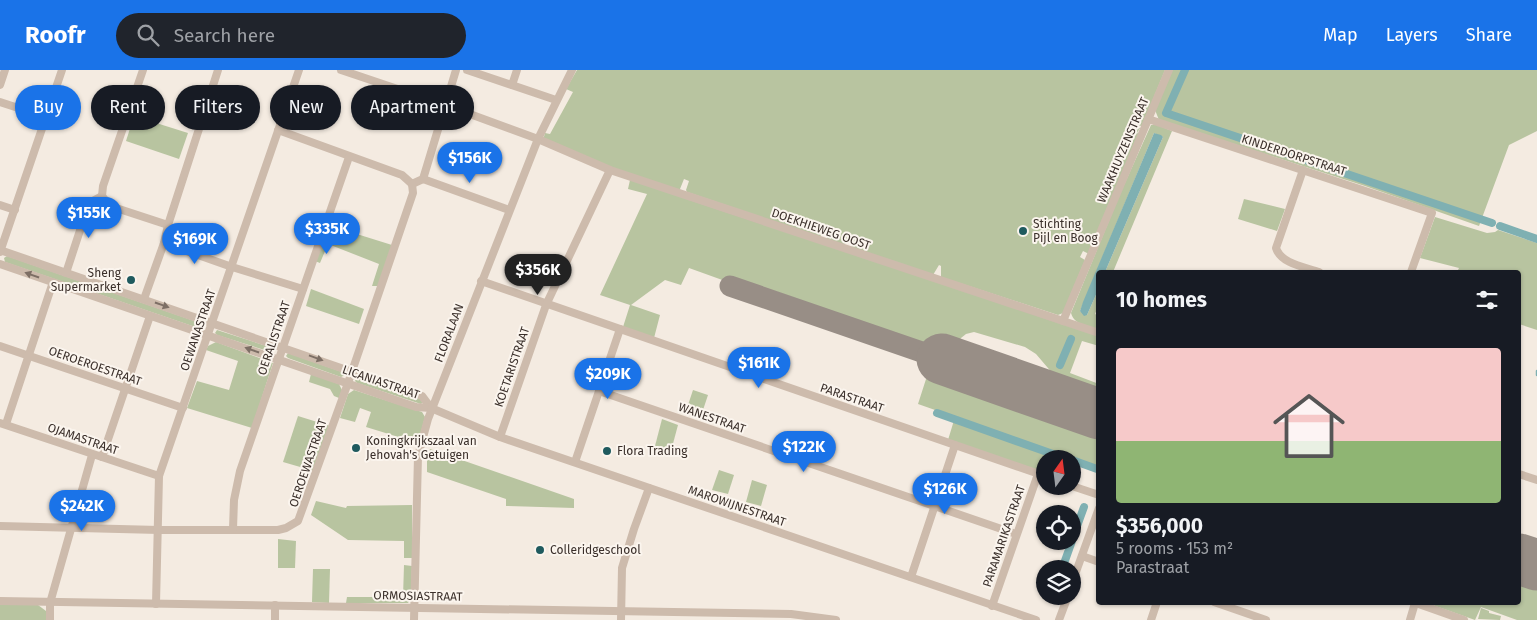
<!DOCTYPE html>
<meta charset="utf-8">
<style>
:root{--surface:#171b24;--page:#20242c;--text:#f1f3f6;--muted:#9ea1a6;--line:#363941;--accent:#1a73e8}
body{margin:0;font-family:"Fira Sans",sans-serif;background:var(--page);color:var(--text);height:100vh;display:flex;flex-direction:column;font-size:19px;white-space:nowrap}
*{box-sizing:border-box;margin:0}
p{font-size:16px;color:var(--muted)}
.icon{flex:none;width:28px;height:28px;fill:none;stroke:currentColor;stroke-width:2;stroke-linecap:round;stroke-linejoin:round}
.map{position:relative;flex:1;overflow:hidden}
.side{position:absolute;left:1096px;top:200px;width:425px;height:335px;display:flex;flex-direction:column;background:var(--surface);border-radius:5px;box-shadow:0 1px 4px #0004}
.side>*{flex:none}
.top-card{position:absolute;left:15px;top:15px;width:475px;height:45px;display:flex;gap:10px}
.needle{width:32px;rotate:14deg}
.fabs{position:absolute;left:1036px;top:380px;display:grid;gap:10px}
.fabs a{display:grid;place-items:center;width:45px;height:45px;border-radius:50%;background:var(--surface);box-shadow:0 1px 4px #0004;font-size:25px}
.price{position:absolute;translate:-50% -42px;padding:0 11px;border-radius:18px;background:var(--accent);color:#fff;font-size:16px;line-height:32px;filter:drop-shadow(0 1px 2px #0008)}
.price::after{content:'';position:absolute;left:50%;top:30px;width:15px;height:11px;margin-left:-8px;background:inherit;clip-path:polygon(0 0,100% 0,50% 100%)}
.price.active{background:#222;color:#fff}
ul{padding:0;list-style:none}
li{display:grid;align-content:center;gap:10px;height:265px;padding:0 20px}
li+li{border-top:1px solid var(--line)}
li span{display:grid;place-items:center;height:155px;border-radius:5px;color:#555}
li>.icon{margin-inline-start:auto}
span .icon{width:90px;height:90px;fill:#fffc;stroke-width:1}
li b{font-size:21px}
h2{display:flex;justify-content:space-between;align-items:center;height:60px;padding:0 20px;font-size:21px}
.pill{padding:0 18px;border-radius:22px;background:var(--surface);box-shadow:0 1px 4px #0004;font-size:18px;line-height:45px}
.pill.active{background:var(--accent);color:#fff}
header{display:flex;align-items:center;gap:30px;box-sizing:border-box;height:70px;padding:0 25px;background:var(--accent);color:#fff}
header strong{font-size:24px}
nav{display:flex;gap:28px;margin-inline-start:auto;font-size:18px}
.search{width:350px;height:45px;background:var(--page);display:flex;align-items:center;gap:12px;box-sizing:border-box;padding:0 18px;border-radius:28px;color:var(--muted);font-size:19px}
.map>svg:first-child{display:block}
.green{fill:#b8c4a0}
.water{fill:#7fb0b2}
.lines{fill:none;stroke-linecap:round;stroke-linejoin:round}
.stream{stroke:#7fb0b2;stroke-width:2.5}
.canal{stroke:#7fb0b2;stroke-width:8}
.taxiway{stroke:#988e86;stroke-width:21}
.runway{stroke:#988e86;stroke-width:51}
.minor{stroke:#cdbbac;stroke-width:8}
.oneway{fill:#7d6f65}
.poi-dot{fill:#1f5a5e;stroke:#fbf5ee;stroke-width:2}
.labels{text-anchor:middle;stroke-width:4;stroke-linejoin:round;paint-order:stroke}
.street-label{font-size:12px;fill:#3b302b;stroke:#fbf5ee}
.poi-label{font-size:12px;fill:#3b302b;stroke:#fbf5ee;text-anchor:start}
</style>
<header>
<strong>Roofr</strong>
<div class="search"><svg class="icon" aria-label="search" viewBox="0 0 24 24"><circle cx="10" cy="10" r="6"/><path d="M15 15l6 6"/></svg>Search here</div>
<nav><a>Map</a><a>Layers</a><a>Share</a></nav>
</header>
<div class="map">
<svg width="1537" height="550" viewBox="0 0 1537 550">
<rect width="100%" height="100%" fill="#f4ebe1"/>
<!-- green -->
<g class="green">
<polygon points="577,0 1165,0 1142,56 1136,55 1135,57 1140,58 1137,63 1139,64 1089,184 1083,181 1080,187 1085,190 1063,243 1058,245 941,207 941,196 939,195 933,205 852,178 851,173 855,167 851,166 847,173 842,175 827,169 829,158 825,157 820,167 687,122 686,120 689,111 684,109 680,119 678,120 555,78 543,70 545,63 550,64 573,22 566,19"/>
<polygon points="1172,0 1537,0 1537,61 1509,75 1479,156 1365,116 1159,50 1155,40"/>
<polygon points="134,46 188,63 179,89 126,71"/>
<path d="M 1151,55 L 1157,55 L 1172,61 L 1113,202 L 1105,202 L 1163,67 L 1154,63 L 1080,241 L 1087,245 L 1099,218 L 1099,234 L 1095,244 L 1099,246 L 1099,260 C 1089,256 1074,255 1071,243 L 1120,124 Z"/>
<polygon points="630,110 1099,266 1099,276 1082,271 1070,303 1099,314 1099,331 1065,318 1036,284 1025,277 974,262 966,264 961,268 951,281 937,279 775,221 772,228 689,198 681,215 665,210 631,235 660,245 654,268 623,257 630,235 600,225 647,124 628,119"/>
<polygon points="1244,129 1285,139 1277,161 1238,149"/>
<polygon points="1435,147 1487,163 1495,162 1498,160 1537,173 1537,260 1519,254 1519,202 1457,202 1459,198 1420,188"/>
<polygon points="328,155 392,175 378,216 372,216 379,194 328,174 320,193 315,191"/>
<polygon points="7,186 203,254 204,258 201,259 5,192 4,188"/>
<polygon points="311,219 364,239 359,254 306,236"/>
<polygon points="217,260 276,279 276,281 271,282 217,265 215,263"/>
<polygon points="216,272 273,293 252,358 187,338 197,311 229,320 238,291 206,280 208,276"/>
<polygon points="288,283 345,303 345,305 341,307 288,288 286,286"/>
<polygon points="311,304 339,314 342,320 339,328 334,326 330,319 309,312"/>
<polygon points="927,306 1099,365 1099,400 1051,382 1048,389 1045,389 1044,402 948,370 955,347 918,334"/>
<polygon points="357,307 420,328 423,332 421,334 357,313 355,311"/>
<polygon points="354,320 422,342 425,347 418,373 366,357 371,342 360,338 355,352 340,348 348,324"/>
<polygon points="693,320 708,325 701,346 686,341"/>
<polygon points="298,346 330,356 314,401 283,392"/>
<polygon points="662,349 678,355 671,381 655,376"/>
<polygon points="430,379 574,429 574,438 506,436 506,429 427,402 427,390"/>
<polygon points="719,400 734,405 728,424 712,420"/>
<polygon points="752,410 767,415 761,436 746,432"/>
<polygon points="316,431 346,438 347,436 412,435 412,488 404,488 404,471 348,470 311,445"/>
<polygon points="278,469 296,471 295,498 278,498"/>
<polygon points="404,495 412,496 411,528 408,533 346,533 347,527 403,527"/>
<polygon points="313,499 330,499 329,533 312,532"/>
<polygon points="1519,511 1537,517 1537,550 1517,550 1481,537 1475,550 1427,533 1519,532"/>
<polygon points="0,534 38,535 46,541 47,550 0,550"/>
<polygon points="1481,538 1489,541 1489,543 1501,546 1500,550 1478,549"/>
</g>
<!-- water -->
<polygon class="water" points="1154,63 1161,65 1163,67 1105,202 1099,202 1099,218 1087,245 1084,246 1080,241 1083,232"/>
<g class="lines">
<!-- stream -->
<polyline class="stream" points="1537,301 1537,305"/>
<!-- canal -->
<g class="canal">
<polyline points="1185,0 1166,43 1492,153"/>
<polyline points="1500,156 1537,169"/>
<polyline points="1060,295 1071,269"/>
<polyline points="937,343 1067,389"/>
<polyline points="1072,390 1097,399"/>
<polyline points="1072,470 1084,437"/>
<polyline points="1062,499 1072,471"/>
<polyline points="1052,529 1053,526"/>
</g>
<!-- taxiway -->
<polyline class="taxiway" points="730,216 942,289"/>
<!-- runway -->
<g class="runway">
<polyline points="942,289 1099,344"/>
<polyline points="1519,489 1537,495"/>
</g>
<!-- minor -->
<g class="minor">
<polyline points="143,0 103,116 102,126 110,136 168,155"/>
<polyline points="341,0 448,36 538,69 610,100 1099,263"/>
<polyline points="467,0 556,30"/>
<polyline points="0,15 5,0"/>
<polyline points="512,15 517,0"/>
<polyline points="0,32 46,47"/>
<polyline points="1148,49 1432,143 1411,202"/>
<polyline points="278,60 402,105 412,114"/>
<path d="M 1303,100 L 1276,178 C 1281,194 1305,197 1319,202"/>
<polyline points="423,109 509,140"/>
<polyline points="412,114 423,109 456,0"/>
<polyline points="0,135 15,140"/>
<polyline points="164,173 232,197 303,219"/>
<polyline points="0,180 422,326 431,338"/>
<polyline points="0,182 62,0"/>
<polyline points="0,194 416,337 431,338 500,367 1036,550"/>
<polyline points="66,203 89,133 102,126"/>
<polyline points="481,211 1045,406"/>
<polyline points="144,229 164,173 168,155 218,0"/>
<polyline points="1063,251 1169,0"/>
<polyline points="0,276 183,338"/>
<polyline points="599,321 1016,464"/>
<polyline points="0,353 159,406"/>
<polyline points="6,354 53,212"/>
<polyline points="500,367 546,235 610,100"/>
<polyline points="102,387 150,246"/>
<polyline points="575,392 620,259"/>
<polyline points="1519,404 1537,410"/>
<polyline points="1072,416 1099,425"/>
<polyline points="0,456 159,460 278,460 286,458 298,451 348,313 413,123 412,114"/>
<polyline points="233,459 234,430 240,401 349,87"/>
<polyline points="1082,486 1099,492"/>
<polyline points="911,507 955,375"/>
<polyline points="1072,513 1099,438"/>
<polyline points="0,531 791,544 836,550"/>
<polyline points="1214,532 1266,550"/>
<polyline points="1413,532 1464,550"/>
<polyline points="156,534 159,406 299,0"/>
<polyline points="992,536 1038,404"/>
<polyline points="50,550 50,533 92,385"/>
<polyline points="275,550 275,535"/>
<polyline points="414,550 418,386 428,349 538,69 572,0"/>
<polyline points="621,550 622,498 634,459 649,418"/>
<polyline points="1059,550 1068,526"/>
<polyline points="1151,550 1157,532"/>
<polyline points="1410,550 1415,533"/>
</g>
</g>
<!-- one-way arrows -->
<defs><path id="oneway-solid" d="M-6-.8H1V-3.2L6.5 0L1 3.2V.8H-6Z" transform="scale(1.25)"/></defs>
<g class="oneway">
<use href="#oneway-solid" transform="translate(32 205) rotate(-161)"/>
<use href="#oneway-solid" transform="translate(162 235) rotate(19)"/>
<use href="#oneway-solid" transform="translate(252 280) rotate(-161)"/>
<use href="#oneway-solid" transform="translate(316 288) rotate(20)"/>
</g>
<!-- markers -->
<g class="poi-dot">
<circle cx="1023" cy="161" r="5"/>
<circle cx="131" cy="210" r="5"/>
<circle cx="356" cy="378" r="5"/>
<circle cx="607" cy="381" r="5"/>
<circle cx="540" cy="480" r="5"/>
</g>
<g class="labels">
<!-- street labels -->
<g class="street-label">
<text transform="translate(1123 80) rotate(-67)" y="4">WAAKHUYZENSTRAAT</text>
<text transform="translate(1294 85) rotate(18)" y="4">KINDERDORPSTRAAT</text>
<text transform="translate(821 159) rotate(19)" y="4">DOEKHIEWEG OOST</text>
<text transform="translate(198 260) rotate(-71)" y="4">OEWANASTRAAT</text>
<text transform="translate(449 263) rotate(-69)" y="4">FLORALAAN</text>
<text transform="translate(274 268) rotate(-71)" y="4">OERALISTRAAT</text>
<text transform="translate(95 296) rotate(19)" y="4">OEROEROESTRAAT</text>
<text transform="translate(512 297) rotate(-71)" y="4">KOETARISTRAAT</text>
<text transform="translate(381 312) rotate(19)" y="4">LICANIASTRAAT</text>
<text transform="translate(852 328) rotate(19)" y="4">PARASTRAAT</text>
<text transform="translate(712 348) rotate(19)" y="4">WANESTRAAT</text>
<text transform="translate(83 369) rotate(19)" y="4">OJAMASTRAAT</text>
<text transform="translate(308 393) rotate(-71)" y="4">OEROEWASTRAAT</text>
<text transform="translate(737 436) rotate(19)" y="4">MAROWIJNESTRAAT</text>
<text transform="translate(1004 466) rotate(-71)" y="4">PARAMARIKASTRAAT</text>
<text transform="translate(418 526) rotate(1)" y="4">ORMOSIASTRAAT</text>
</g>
<!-- poi labels -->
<g class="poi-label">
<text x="1033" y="158">Stichting<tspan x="1033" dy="14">Pijl en Boog</tspan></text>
<text x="121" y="207" text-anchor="end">Sheng<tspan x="121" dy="14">Supermarket</tspan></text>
<text x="366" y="375">Koningkrijkszaal van<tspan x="366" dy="14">Jehovah's Getuigen</tspan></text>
<text x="617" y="385">Flora Trading</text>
<text x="550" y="484">Colleridgeschool</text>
</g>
</g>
</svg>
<div class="fabs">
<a><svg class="needle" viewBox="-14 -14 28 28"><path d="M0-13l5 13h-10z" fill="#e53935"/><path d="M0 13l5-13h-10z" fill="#9ea1a6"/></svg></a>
<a><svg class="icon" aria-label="locate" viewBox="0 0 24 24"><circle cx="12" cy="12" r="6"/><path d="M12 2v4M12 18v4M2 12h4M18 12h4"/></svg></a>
<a><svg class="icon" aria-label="layers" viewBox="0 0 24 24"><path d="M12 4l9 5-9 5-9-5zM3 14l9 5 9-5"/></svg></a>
</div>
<b class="price" style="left:470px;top:114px">$156K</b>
<b class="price" style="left:89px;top:169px">$155K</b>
<b class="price" style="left:327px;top:185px">$335K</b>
<b class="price" style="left:195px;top:195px">$169K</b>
<b class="price active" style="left:538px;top:226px">$356K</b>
<b class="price" style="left:759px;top:319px">$161K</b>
<b class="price" style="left:608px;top:330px">$209K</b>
<b class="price" style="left:804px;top:403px">$122K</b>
<b class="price" style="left:945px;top:445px">$126K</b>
<b class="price" style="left:82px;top:462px">$242K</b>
<div class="top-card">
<a class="pill active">Buy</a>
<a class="pill">Rent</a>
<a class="pill">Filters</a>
<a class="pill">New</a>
<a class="pill">Apartment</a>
</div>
<section class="side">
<h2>10 homes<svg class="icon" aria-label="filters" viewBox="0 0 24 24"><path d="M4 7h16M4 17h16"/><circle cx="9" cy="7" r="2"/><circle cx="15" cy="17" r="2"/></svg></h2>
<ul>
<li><span style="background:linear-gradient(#f6c9c9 60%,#8fb573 0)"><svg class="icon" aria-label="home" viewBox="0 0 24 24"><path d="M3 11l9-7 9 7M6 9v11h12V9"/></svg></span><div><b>$356,000</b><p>5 rooms · 153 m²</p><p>Parastraat</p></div></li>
</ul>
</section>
</div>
